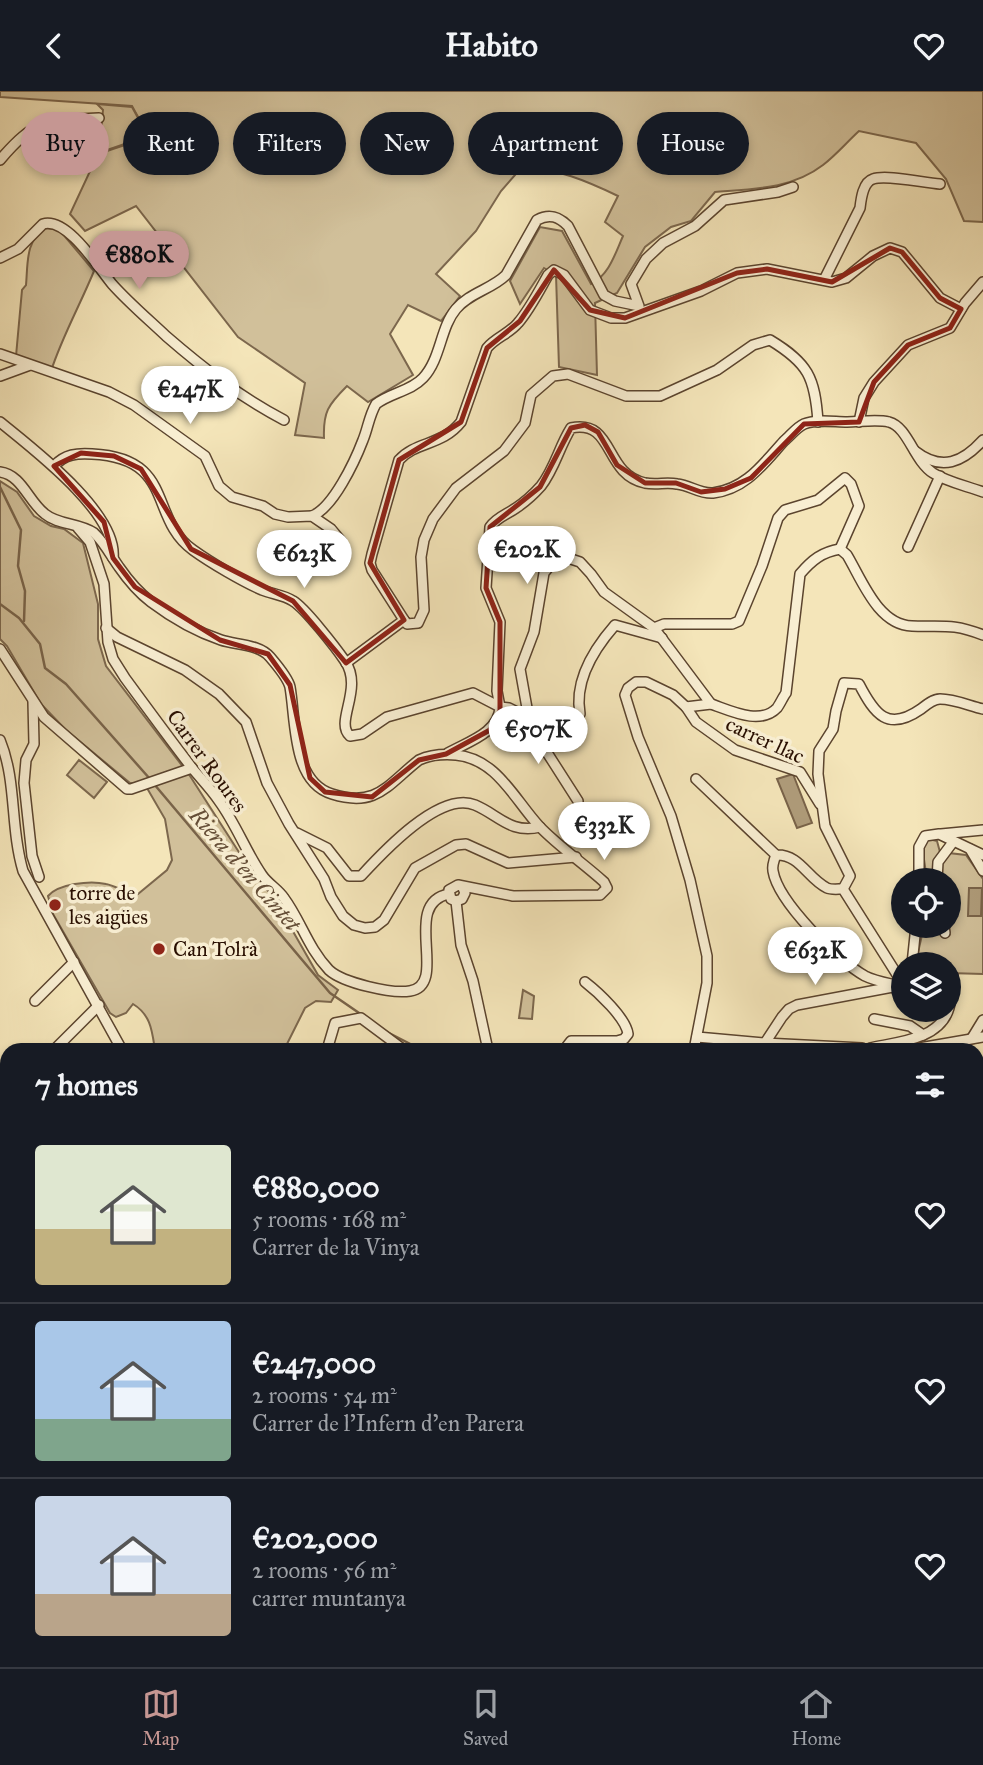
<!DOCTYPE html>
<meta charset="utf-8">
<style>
:root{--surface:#171b24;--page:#242831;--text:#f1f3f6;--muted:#9ea1a6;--line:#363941;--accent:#c59692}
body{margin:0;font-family:"IM FELL Great Primer",serif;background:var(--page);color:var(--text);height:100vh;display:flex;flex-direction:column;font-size:26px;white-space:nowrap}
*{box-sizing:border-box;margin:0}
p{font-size:23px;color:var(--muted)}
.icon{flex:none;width:38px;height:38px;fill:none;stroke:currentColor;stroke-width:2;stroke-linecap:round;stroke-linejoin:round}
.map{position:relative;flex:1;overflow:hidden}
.sheet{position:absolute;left:0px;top:952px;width:984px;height:625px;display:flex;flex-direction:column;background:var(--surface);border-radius:21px 21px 0 0;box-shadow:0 4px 10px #0003}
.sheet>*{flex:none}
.guide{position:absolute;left:21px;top:21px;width:942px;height:63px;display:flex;gap:14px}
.tools{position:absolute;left:891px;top:777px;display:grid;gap:14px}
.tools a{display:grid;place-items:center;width:70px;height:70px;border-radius:50%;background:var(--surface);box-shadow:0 4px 10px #0003;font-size:35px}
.price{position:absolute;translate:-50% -60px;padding:0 16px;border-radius:24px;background:#fff;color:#222;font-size:23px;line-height:46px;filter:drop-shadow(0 2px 4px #0008)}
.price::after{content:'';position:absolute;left:50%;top:42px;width:21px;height:16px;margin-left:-10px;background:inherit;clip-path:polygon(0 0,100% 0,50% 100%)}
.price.selected{background:var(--accent);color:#111}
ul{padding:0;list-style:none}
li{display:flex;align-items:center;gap:21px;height:175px;padding:0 35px}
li+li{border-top:2px solid var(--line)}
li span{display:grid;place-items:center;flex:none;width:196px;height:140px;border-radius:7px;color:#555}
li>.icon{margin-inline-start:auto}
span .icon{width:84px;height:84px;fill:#fffc;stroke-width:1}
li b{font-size:30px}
h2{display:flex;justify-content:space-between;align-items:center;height:84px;padding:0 35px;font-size:30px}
.chip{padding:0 24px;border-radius:32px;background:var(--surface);box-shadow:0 4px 10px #0003;font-size:24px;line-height:63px}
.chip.selected{background:var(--accent);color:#111}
header{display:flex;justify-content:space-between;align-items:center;height:91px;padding:0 35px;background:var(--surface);font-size:32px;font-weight:700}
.menu{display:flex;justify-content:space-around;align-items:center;height:98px;border-top:2px solid var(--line);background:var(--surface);font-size:19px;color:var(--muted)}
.menu a{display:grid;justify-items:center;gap:4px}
.menu .selected{color:var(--accent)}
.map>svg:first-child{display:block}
.green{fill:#d1c09a;stroke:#7c674d;stroke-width:2}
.water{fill:#af9c7a;stroke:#796349;stroke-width:2}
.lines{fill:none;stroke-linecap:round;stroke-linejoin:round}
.stream{stroke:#796349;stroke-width:2.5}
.street-casing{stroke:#5b442e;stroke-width:12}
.secondary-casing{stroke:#280e00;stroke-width:16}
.street{stroke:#f8eed2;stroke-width:9}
.secondary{stroke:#f8eed2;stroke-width:12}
.marked{fill:none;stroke:#8f2418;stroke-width:5;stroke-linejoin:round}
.poi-dot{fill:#8f2418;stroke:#f8eed2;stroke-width:2.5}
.labels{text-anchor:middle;stroke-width:7;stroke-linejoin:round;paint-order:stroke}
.street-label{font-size:21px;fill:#280e00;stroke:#f8eed2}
.poi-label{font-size:21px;fill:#280e00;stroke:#f8eed2;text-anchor:start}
.water-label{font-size:23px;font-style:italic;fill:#654e37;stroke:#f8eed2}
</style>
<header><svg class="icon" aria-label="back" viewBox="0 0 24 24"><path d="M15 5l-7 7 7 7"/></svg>Habito<svg class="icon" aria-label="heart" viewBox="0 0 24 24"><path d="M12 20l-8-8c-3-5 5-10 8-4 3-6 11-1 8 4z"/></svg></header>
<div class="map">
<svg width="983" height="1576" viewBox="0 0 983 1576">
<rect width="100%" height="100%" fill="#f4e5b9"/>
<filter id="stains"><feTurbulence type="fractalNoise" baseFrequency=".00286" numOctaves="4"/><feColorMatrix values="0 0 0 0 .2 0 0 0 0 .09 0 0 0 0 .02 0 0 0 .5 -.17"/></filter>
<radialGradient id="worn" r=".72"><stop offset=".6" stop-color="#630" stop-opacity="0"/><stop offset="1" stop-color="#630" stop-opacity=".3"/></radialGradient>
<!-- green -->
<g class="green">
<path d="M 0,0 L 983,0 L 983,131 L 964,130 L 946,88 L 916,52 L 859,40 C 847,51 836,64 823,74 C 792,98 753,98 715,101 L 691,130 L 671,136 L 645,156 L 617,202 L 595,212 L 597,284 L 559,276 L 556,184 L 544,177 L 520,213 L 510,190 L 540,136 L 562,140 L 591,193 C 609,184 615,163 623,145 L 605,131 L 618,105 C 587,90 556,77 522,76 L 501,100 L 476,140 L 436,183 L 460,205 L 441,230 L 408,214 L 390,243 L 413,284 L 368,311 L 347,295 C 328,314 323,321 324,347 L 295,344 L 305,292 L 238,246 L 136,115 L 85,140 L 70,123 L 98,63 L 149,46 L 132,15 L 0,6 Z"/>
<polygon points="97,13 132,16 148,45 98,62 94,69 101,41 103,19"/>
<path d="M 46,137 L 55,138 L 62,142 L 94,180 C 80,214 62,246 51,280 L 16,265 L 22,199 L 26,194 C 28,173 25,149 46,137 Z"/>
<path d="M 0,390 L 17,401 L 34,425 L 51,435 L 64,438 L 83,452 L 98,513 L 98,548 L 106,575 L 190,685 L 244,769 L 275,809 L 318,884 L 338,899 L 331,911 L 316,910 L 305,917 L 284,959 L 155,959 C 152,940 151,924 133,913 L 126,922 L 116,926 L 110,922 L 53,823 L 48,805 C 58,793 90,789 106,793 C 117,795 126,803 138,803 L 167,779 L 172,769 L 165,728 L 147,697 L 144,694 L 130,692 L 66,639 L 41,613 L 7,555 L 0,548 Z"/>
<polygon points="79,669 107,691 94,707 67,684"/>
<polygon points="929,748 937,750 940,761 966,764 983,788 983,883 949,882 948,873 928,873 928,867 917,866 924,835 948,835 948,789 927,789 922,755"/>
<polygon points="523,899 534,905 532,928 519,927"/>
<polygon points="976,1359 983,1366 983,1445 977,1440"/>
<polygon points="467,1570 530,1570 531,1576 439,1576"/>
<polygon points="590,1570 673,1570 674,1576 592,1576"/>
<polygon points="861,1570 916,1570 915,1576 859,1576"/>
</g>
<!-- water -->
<g class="water">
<polygon points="793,683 812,732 797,737 777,688"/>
<polygon points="969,797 982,797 981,825 968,825"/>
</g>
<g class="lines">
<!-- stream -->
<g class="stream">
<polyline points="0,396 21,439 18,475 25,500 24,530"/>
<polyline points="0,513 19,527 40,553 45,577 66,593 150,688"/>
<polyline points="154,693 330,902 362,924"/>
<polyline points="387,941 422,959"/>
<polyline points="938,959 979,951"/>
<polyline points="976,1097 983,1096"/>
<polyline points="0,1291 7,1290"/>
</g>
<!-- street casing -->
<g class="street-casing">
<g id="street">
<path d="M 0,69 C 35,28 47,29 99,27"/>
<path d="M 0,167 L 18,158 L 43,133 C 67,126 98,176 112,193 C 129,212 148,228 166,245 C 203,277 240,306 284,329"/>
<path d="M 824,189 L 860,117 C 861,108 863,91 873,88 C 886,83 924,92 940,93"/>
<polyline points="0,263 109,301 134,314 205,365 219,395 232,406 263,415 275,423 288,426 312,425 331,438 341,450"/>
<polyline points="0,285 30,274"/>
<path d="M 0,331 C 33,358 118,422 113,467"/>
<path d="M 818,331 C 815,286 808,272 770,249 L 753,254 L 717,279 L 660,305 L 626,305 L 568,283 L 553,285 L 531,304 L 525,332 L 504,360 L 456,397 L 433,428 L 424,449 L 421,466 L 424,519 L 418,532 L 407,533 L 404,529 L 372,479 L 370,472 L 372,463 L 399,369 C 416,350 442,355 461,331 L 487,257 C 496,246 509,243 518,232 C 530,218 539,200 548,184 L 554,179 L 564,184 L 590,219 L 611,227 L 625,227 L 701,200 L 737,182 L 767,178 L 832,191 L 846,187 L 873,165 L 890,157 L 902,161 L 940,207 L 961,218"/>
<polyline points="859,331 864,307 874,291 908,254 950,237 965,212 983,191"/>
<path d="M 915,360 C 942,381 963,371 983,349"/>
<path d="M 54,375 C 65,363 77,362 92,363 C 176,367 148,427 193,459 C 211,472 242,490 262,499 C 272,503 284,504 293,510 C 305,517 336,557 345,570 C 364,598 334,631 350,645 L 362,643 L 387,626 L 473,602 L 500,616 C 499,642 467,651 448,662"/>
<path d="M 0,381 C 22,384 28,410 45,423 C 58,434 80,432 94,442 C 104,451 111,465 119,476 C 128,489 138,501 151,511 C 171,526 197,541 221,549 C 236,554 259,553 270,566 C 276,573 288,587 290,596 C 296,630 292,691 332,703 C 377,717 387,694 419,669 C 430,664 444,663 456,664 C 497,668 514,708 539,735 C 558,755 583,772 604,791 L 607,797 L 600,804 L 513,805 L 458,794 L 449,799 L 451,808 L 456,810 L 462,808 L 465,802 L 463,797"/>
<path d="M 312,425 C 333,417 355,370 363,349 C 368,337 369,325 376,313 C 390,302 411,300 423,287 C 441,268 440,237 456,218 C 469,202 492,198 506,184 L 537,129 C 550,122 559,126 568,135 L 604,204 L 615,210 L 639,215 L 631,193 L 646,168 L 663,152 L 695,135 L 724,109 L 778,101 L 793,96"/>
<path d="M 78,437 L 90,451 L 104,493 L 108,551 L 113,568 L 125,587 C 147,617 169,647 192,677 C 201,688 211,698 219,710 C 236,733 246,761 262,784 C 268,793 278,798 284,807 C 301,830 308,857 329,879 C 343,892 392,903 410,900 C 450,894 400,812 449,803"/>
<polyline points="908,456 940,385"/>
<polyline points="106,537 117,546 185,579 219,603 246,631 267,692 289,733 324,788 331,806 343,825 354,834 365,837 375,836 384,829 415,777 456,754 466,753 508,772 576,766"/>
<polyline points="654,537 664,533 732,533 739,530 762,475 778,427 785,419 818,409 845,387 851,393 859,415 840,458"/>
<polyline points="0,558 44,626 127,698 131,698 192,677"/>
<polyline points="346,572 404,529"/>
<polyline points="33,611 34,653 26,669 24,692 32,765 39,786"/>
<path d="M 711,613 C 729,619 760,635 777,617 C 780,613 783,606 786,602 L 800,483 C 812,469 822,461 840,458 L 847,464 C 862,489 878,534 912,535 C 943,536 952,532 983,544"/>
<polyline points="686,616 696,631 735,659 800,681 820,713"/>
<path d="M 580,623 C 574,590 594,558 615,534 L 662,547"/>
<polyline points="523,624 578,710"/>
<path d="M 0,649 C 17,690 10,737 23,780 L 122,959"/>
<path d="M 696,688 L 776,764 C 800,763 807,787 827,797 C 831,799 838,798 843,798 L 903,893"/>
<path d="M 297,742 L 327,757 L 349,785 L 361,785 C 382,762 440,699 475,714 C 499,724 510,743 540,736"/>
<polyline points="941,743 983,739"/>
<polyline points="970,758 983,780"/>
<path d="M 776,764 C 774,769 772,775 773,780 C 778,811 838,870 865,885 C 873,889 882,891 891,893 L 894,897"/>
<polyline points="919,789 919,756 925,745 939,743 983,764"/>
<polyline points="937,789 938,771 953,751"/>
<path d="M 843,798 L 850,785 L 825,735 L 818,683 L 819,660 L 833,638 L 836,620 L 844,592 L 859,593 C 875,624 888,641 921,618 C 926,614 933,608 940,608 C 954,608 970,615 983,618"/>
<polyline points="456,810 461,854 473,890 488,959"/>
<polyline points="944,835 945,842"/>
<polyline points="912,873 916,835"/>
<polyline points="35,910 74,871"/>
<polyline points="874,928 910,935 923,944"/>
<polyline points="697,946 765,952 862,957"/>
<polyline points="972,947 983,929"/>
<polyline points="765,952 782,926 789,918 797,914 898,895"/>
<path d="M 870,957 C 897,951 940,949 949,917 C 952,907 952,895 953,885"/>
<polyline points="54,959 99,914"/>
<polyline points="327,959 335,932 361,927 404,959"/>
<path d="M 564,959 L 571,950 L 617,950 L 624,948 L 628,943 C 626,927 598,901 585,891"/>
<path d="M 694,959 L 707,892 L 707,865 L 690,789 L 671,725 L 638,646 L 625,604 L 628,597 L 636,591 L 646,591 L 673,604 L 686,616 L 711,613 L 654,537 L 604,501 L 591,483 L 580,471 L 568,467 L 553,471 L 544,482 L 534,541 L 520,578 L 527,617 L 523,624 L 509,617 L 500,616 L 497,600 L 500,531 L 486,497 L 490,436 C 497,426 506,424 516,417 C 525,411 533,404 541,395 C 555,377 559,356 571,337 C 615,328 603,383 645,392 C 656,394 667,391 677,393 C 690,394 699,403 713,402 C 746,398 763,373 784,350 C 790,345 797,336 804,333 C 816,328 834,331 847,331 C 860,331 876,328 889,331 C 908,336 914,370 933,382 C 947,391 967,395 983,401"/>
<polyline points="908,959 983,946"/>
<polyline points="5,1065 7,1038"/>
<polyline points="0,1109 7,1112"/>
<polyline points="0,1143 7,1141"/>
<polyline points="0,1206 7,1204"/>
<polyline points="0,1303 7,1302"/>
<polyline points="0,1425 7,1421"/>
<polyline points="976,1505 983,1504"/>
<polyline points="976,1532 983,1531"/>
<polyline points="0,1536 7,1536"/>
<polyline points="82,1570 88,1576"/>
<polyline points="589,1570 591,1576"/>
<polyline points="681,1570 682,1576"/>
<polyline points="0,1572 30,1576"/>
<polyline points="192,1576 199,1570"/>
<polyline points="278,1576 287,1570"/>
<polyline points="363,1576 364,1576"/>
<polyline points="725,1576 737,1570"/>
<polyline points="781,1576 782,1570"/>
<polyline points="853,1576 854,1570"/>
<polyline points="924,1576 925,1570"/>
</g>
</g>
<!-- secondary casing -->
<g class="secondary-casing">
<g id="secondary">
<polyline points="976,1084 983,1083"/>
<polyline points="0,1279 7,1278"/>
<polyline points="0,1327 7,1357"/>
<polyline points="976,1446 983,1452"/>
<polyline points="324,1570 327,1576"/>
</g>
</g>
<!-- street -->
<use href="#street" class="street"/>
<!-- secondary -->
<use href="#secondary" class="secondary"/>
</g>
<!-- marked area -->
<path class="marked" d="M 890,157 L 902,161 L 940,207 L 961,218 L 950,237 L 908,254 L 874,291 L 859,331 L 804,333 L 751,387 L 725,398 L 701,401 L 676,392 L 645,392 L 617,374 L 598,341 L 585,334 L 571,337 L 540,396 L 490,436 L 486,497 L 500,531 L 500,622 L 490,639 L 446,663 L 419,669 L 372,706 L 325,701 L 310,687 L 290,594 L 268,563 L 220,549 L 135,496 L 113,467 L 104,431 L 54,375 L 81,362 L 114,365 L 141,378 L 191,458 L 293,510 L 346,572 L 404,529 L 370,472 L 399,369 L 461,331 L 487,257 L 520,230 L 554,179 L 590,219 L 625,227 L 737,182 L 767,178 L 832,191 Z"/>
<!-- markers -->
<g class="poi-dot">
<circle cx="55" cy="814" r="7"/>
<circle cx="159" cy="858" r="7"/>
</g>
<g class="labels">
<!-- street labels -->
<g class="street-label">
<text transform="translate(765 649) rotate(25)" y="7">carrer llac</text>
<text transform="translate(207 670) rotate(54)" y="7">Carrer Roures</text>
</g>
<!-- poi labels -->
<g class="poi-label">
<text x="69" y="809">torre de<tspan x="69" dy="24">les aigües</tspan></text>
<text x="173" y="865">Can Tolrà</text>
</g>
<!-- water labels -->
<g class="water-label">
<text transform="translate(245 778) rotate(49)" y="8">Riera d'en Cintet</text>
</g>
</g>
<rect width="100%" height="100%" filter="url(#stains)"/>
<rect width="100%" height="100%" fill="url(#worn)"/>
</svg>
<div class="tools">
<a><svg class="icon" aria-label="locate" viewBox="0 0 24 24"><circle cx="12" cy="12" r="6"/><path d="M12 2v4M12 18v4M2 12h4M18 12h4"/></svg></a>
<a><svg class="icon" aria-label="layers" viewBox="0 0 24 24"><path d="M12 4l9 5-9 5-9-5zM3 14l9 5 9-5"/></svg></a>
</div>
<b class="price selected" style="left:139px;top:200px">€880K</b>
<b class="price" style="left:190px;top:335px">€247K</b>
<b class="price" style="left:527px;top:495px">€202K</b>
<b class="price" style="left:304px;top:499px">€623K</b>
<b class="price" style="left:538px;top:675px">€507K</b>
<b class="price" style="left:604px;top:771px">€332K</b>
<b class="price" style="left:815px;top:896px">€632K</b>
<div class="guide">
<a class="chip selected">Buy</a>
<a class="chip">Rent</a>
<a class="chip">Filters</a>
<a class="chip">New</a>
<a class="chip">Apartment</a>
<a class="chip">House</a>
</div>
<section class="sheet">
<h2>7 homes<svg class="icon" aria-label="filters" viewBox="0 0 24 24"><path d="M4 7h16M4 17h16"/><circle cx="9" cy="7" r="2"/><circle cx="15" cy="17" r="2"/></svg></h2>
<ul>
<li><span style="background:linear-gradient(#dfe7d0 60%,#c2b280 0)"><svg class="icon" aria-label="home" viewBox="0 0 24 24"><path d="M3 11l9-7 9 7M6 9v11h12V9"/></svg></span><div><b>€880,000</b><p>5 rooms · 168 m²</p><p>Carrer de la Vinya</p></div><svg class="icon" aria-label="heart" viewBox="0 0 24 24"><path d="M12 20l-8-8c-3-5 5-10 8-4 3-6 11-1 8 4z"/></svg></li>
<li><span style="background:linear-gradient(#a9c7e8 70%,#7fa58c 0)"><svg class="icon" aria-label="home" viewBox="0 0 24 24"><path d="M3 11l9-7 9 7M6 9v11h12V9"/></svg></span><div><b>€247,000</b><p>2 rooms · 54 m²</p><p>Carrer de l'Infern d'en Parera</p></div><svg class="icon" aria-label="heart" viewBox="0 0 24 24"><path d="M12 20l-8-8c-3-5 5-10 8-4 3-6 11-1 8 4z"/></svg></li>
<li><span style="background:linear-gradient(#c9d6e8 70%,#b9a48a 0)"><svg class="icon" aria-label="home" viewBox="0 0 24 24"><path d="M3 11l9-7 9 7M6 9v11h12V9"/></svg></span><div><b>€202,000</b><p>2 rooms · 56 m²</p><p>carrer muntanya</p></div><svg class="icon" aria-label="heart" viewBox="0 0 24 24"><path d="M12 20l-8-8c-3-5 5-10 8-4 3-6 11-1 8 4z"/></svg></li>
</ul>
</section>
</div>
<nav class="menu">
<a class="selected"><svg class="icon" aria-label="map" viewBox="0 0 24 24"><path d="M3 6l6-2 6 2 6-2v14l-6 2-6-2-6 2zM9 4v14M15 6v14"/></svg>Map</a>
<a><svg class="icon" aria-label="saved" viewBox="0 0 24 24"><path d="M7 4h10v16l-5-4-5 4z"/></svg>Saved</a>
<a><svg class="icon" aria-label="home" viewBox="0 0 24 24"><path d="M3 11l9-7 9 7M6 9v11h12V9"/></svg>Home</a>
</nav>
